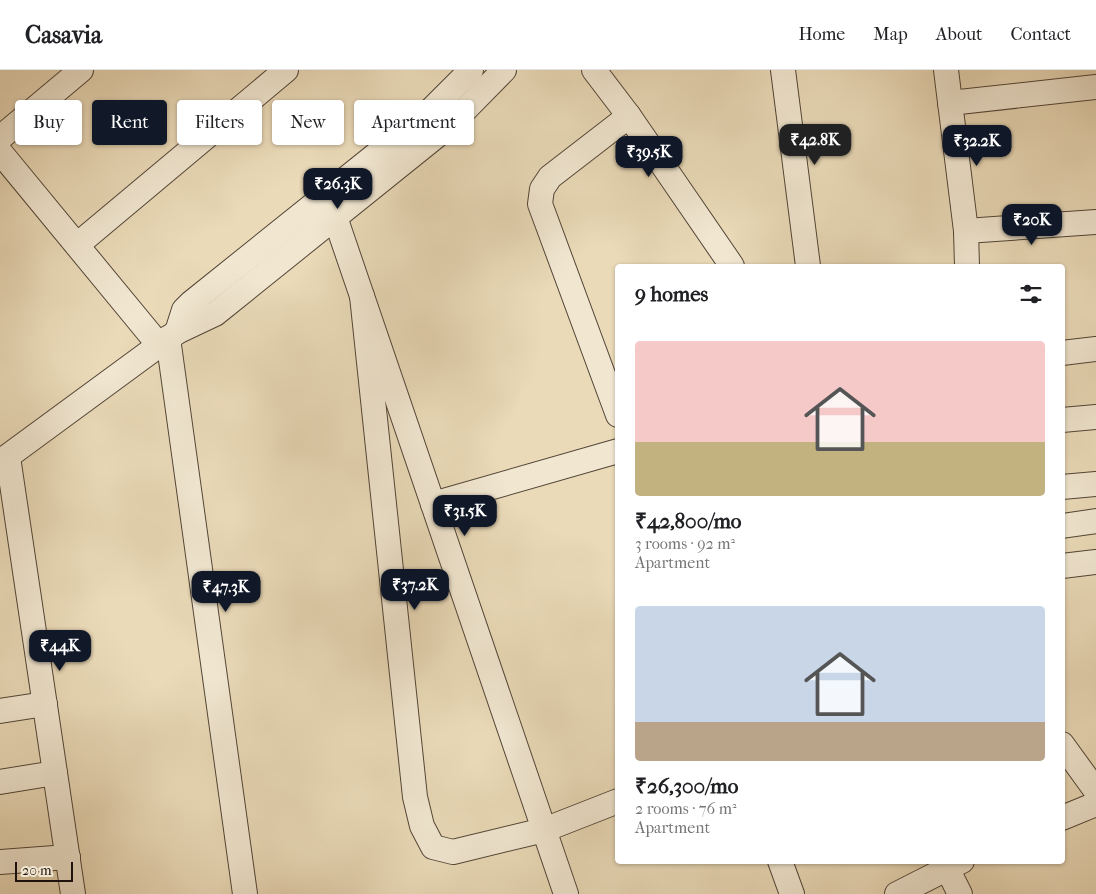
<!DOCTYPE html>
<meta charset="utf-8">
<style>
:root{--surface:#fff;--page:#f6f6f6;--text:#202124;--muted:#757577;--line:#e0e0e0;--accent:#111827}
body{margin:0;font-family:"IM FELL French Canon",serif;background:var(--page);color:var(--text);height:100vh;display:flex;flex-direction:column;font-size:19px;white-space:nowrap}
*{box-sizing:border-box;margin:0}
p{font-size:16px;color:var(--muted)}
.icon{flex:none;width:28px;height:28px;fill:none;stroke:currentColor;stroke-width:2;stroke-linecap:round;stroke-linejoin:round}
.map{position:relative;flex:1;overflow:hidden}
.side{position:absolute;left:615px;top:194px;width:450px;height:600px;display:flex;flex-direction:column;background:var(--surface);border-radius:5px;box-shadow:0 1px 4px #0004}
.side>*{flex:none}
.hud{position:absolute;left:15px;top:30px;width:475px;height:45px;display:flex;gap:10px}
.scale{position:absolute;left:15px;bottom:12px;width:58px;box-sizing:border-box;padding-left:5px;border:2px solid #20130d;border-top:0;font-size:14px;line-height:18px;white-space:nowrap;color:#20130d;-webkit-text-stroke:4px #f1e7d1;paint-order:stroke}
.price{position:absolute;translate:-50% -42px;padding:0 11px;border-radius:10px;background:var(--accent);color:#fff;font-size:16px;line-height:32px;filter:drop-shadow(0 1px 2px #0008)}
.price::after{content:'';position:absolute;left:50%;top:30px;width:15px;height:11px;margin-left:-8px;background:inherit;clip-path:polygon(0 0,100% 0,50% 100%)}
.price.current{background:#222;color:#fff}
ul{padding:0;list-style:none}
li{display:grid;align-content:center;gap:10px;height:265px;padding:0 20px}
li span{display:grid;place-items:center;height:155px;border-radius:5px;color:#555}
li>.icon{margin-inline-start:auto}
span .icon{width:90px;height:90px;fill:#fffc;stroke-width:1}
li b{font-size:21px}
h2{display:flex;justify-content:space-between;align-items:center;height:60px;padding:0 20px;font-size:21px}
.pill{padding:0 18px;border-radius:5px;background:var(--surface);box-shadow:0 1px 4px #0004;font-size:18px;line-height:45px}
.pill.current{background:var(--accent);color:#fff}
header{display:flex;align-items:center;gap:30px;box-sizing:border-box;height:70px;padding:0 25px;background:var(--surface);border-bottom:1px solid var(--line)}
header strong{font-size:24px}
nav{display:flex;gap:28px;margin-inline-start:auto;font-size:18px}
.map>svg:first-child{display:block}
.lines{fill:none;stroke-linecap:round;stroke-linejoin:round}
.minor-casing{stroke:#524538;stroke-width:26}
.minor{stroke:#f1e7d1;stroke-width:24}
</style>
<header>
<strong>Casavia</strong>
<nav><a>Home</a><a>Map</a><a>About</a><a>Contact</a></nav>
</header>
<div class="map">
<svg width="1096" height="824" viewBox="0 0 1096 824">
<rect width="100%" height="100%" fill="#eadab8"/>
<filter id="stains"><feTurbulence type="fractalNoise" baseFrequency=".004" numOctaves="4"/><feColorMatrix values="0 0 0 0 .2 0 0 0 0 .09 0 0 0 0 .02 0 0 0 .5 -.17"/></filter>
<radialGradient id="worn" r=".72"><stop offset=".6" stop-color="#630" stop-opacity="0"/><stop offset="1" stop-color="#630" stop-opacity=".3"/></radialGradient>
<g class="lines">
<!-- minor casing -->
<g class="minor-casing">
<g id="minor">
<polyline points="594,0 629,46 732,196"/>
<polyline points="783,0 808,196"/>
<polyline points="946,0 966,161 967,196"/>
<polyline points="950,33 1096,17"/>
<polyline points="0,68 81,0"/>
<polyline points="0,82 159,275"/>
<polyline points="326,125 335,147 566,824"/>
<polyline points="966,161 1096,152"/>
<polyline points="77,175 286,0"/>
<polyline points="362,226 415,727 422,756 433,777 453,782 544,760 618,731"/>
<polyline points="177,262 184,240 191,233 428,43 471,0"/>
<polyline points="168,268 245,824"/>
<polyline points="1062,283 1096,279"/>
<polyline points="618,345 540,134 542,119 550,107 629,46"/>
<polyline points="1062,350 1096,347"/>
<polyline points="8,387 73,824"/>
<polyline points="0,392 177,262 215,244 450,55 504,0"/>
<polyline points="1062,417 1096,414"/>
<polyline points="433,434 618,381"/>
<polyline points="1062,456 1096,451"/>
<polyline points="1062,496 1096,492"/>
<polyline points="0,641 45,634"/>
<polyline points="1062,674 1096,721"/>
<polyline points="0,712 55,703"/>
<polyline points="1062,748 1096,734"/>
<polyline points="780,791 792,824"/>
<polyline points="0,792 68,787"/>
<polyline points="947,798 960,824"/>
<polyline points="897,824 962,791"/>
</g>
</g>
<!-- minor -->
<use href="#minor" class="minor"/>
</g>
<rect width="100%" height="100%" filter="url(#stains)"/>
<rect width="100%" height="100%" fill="url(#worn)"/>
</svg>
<div class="scale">20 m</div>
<b class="price current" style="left:815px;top:96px">₹42.8K</b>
<b class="price" style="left:977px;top:97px">₹32.2K</b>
<b class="price" style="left:649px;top:108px">₹39.5K</b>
<b class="price" style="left:338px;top:140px">₹26.3K</b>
<b class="price" style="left:1032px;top:176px">₹20K</b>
<b class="price" style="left:465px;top:467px">₹31.5K</b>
<b class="price" style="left:415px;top:541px">₹37.2K</b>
<b class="price" style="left:226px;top:543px">₹47.3K</b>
<b class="price" style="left:60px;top:602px">₹44K</b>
<div class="hud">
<a class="pill">Buy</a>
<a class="pill current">Rent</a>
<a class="pill">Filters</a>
<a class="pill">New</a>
<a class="pill">Apartment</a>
</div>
<section class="side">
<h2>9 homes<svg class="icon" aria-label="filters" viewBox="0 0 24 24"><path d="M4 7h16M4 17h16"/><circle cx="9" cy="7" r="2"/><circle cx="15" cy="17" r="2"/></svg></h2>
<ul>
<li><span style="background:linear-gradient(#f6c9c9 65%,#c2b280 0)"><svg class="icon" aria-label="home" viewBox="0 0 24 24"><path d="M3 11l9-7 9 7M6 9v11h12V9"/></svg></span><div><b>₹42,800/mo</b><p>3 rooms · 92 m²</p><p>Apartment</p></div></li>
<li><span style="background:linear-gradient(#c9d6e8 75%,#b9a48a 0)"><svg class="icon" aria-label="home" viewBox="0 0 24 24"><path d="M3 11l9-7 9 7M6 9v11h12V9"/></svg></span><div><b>₹26,300/mo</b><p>2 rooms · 76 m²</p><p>Apartment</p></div></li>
</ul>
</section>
</div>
